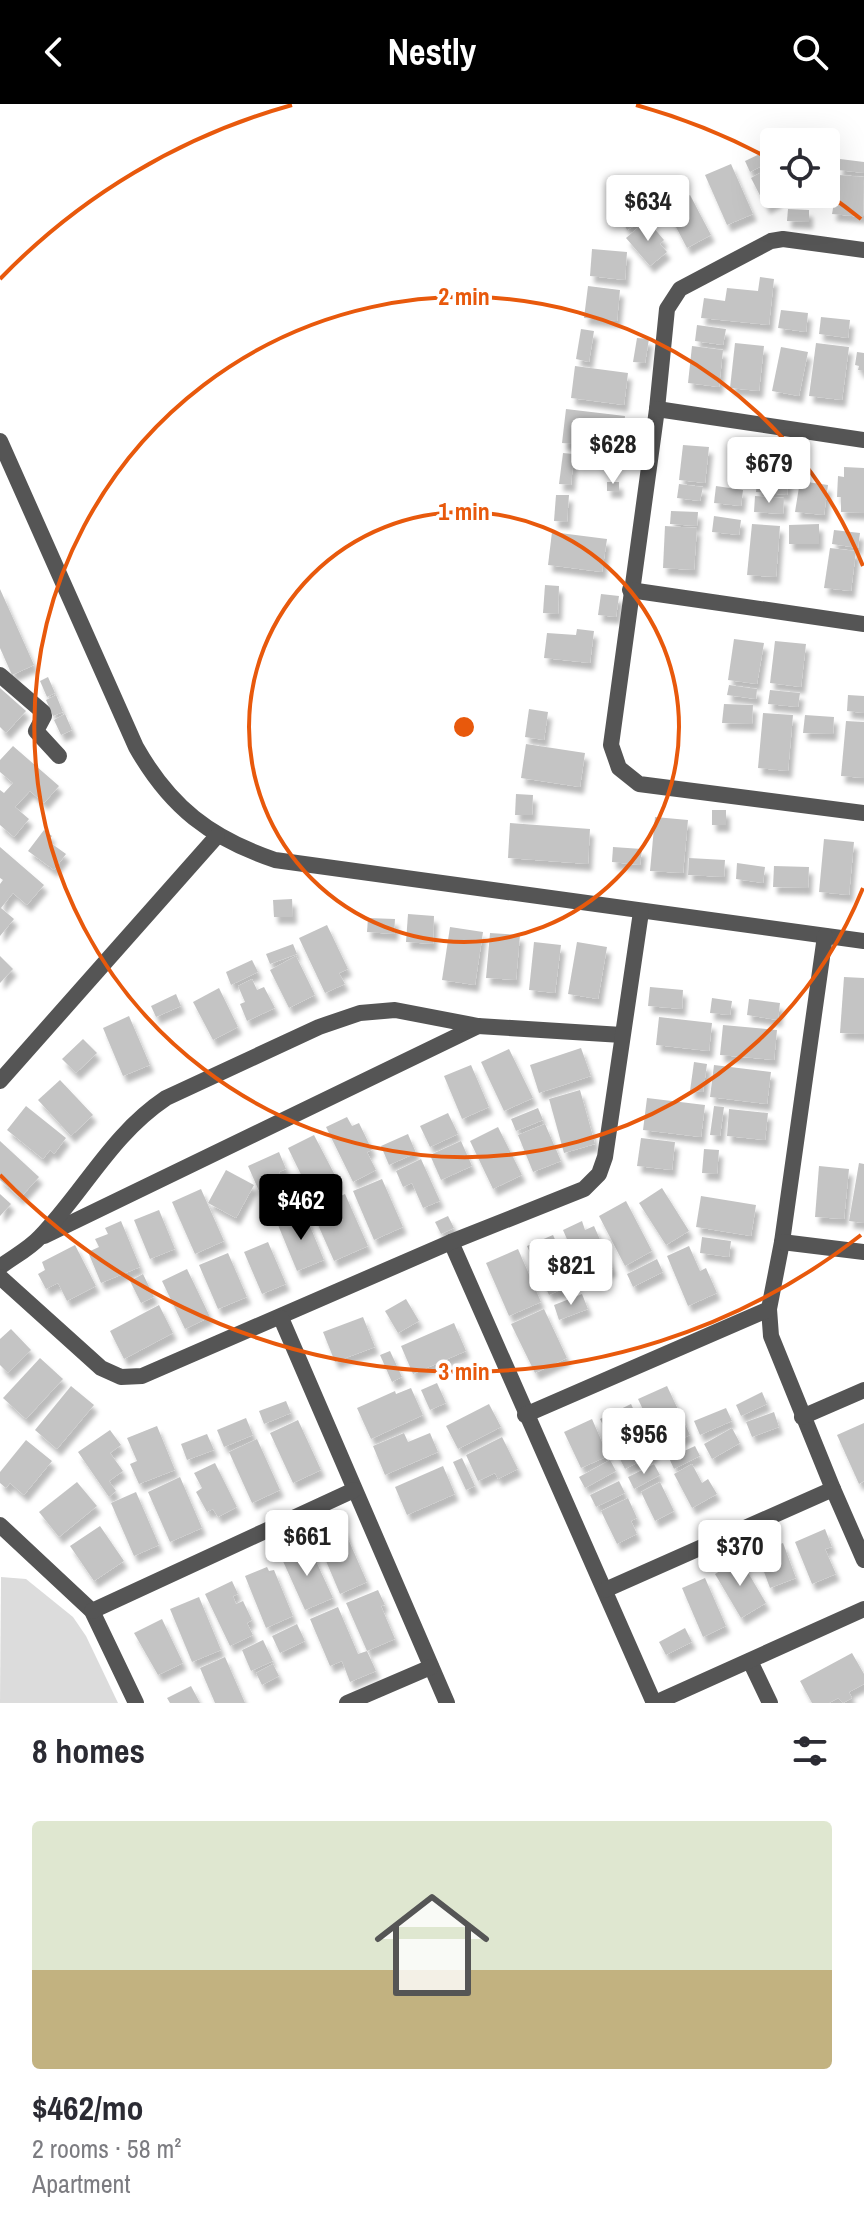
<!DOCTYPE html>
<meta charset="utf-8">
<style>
:root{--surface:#fff;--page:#f7f7f7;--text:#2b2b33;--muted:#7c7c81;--line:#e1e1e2;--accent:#000}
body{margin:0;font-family:"Archivo Narrow",sans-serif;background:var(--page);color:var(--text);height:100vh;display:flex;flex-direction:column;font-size:30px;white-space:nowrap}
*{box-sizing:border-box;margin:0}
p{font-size:26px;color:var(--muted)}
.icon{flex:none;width:44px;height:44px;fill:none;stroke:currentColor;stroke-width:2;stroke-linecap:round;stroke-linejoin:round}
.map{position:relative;height:1599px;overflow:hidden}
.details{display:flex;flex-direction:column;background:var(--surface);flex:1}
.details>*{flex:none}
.tools{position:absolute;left:760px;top:24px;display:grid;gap:16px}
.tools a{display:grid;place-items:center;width:80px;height:80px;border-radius:8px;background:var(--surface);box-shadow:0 8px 32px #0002;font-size:40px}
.price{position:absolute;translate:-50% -68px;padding:0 18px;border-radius:8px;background:#fff;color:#222;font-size:26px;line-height:52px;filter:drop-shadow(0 2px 4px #0008)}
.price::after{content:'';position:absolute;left:50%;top:48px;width:24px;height:18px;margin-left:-12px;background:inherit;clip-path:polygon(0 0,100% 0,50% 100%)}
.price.selected{background:var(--accent);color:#fff}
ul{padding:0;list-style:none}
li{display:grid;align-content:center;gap:16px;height:424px;padding:0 32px}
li+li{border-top:2px solid var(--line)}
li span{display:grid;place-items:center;height:248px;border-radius:8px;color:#555}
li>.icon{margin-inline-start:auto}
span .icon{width:144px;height:144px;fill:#fffc;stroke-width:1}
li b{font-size:34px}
h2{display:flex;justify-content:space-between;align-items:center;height:96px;padding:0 32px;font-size:34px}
header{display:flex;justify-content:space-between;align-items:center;height:104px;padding:0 32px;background:var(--accent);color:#fff;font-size:36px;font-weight:700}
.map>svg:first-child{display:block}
.green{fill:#dcdcdc}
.building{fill:#c4c4c4;filter:url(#shadow)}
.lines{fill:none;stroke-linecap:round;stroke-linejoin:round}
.minor{stroke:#555;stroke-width:16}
.ring{fill:none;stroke:#e8590c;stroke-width:4}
.centre{fill:#e8590c;stroke:#fff;stroke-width:4}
.ring-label{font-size:24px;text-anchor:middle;font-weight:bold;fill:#e8590c;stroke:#fff;stroke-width:7;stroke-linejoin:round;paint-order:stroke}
</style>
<header><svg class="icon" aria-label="back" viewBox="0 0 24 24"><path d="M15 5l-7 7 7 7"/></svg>Nestly<svg class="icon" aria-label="search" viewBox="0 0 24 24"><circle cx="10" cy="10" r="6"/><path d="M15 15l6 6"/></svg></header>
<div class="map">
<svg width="864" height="1599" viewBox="0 0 864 1599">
<defs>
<filter id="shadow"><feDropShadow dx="4" dy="7" stdDeviation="2" flood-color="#0004"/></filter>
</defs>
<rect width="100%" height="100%" fill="#fff"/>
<!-- green -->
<polygon class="green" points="1,1473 26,1475 73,1513 86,1532 118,1599 0,1599"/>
<!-- building -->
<g class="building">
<polygon points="768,46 773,56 750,68 745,57"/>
<polygon points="840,55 864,58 864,69 838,66"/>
<polygon points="731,60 753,110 727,121 705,71"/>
<polygon points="774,61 774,90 781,90 776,92 778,97 766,103 751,74"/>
<polygon points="839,71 864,73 863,113 832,110"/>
<polygon points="659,91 666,104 657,109 650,95"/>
<polygon points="690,91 711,131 687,144 666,104"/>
<polygon points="646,101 652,112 627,126 621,114"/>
<polygon points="788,105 809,106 809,118 787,117"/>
<polygon points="647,116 664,136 660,140 667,148 650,162 626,134"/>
<polygon points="592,145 627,148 625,176 590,172"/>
<polygon points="760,173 774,175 769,221 701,214 704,194 725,197 727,184 758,187"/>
<polygon points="588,182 620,186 617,217 584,214"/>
<polygon points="781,206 808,209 806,228 778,224"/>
<polygon points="821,213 850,216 848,234 819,230"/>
<polygon points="697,221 726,225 723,241 695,237"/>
<polygon points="581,225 594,227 589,258 576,255"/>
<polygon points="637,234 649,235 645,259 633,258"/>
<polygon points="735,239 764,242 759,287 730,284"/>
<polygon points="816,239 849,243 842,296 809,292"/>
<polygon points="692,242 723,246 719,283 688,279"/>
<polygon points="781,243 808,248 799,292 772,287"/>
<polygon points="857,248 864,249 864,267 858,266 859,262 855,261"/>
<polygon points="575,262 628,269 624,301 571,294"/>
<polygon points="566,305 625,312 623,336 616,335 615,344 562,339"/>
<polygon points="683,341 709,343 705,379 679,376"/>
<polygon points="563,349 574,350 571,381 559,380"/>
<polygon points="760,350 791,353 787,391 756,388"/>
<polygon points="844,363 864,364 864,409 841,408 841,393 837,393 838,372 844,373"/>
<polygon points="800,377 828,381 824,411 795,408"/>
<rect x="607" y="378" width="12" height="9"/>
<polygon points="679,380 703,383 700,397 677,394"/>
<polygon points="716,382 743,386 741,402 714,399"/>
<polygon points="556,391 569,391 567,418 554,417"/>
<polygon points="755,392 784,394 783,410 754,408"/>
<polygon points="671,407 698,408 697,422 670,420"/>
<polygon points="714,412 741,416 739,431 712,428"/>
<polygon points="752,420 780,422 776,473 747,471"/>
<polygon points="819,420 819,440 789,440 789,421"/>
<polygon points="665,422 697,424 694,466 663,464"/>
<polygon points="834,426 860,429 858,444 832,440"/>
<polygon points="552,428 607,435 602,468 548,461"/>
<polygon points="830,444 856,447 851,487 824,484"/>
<polygon points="545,481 559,482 558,510 543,509"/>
<polygon points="0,485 34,561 12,571 0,544"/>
<polygon points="601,490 619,492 616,513 598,511"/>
<polygon points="577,525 594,527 590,559 544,554 547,529 576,531"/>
<polygon points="734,535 764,539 757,580 728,576"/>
<polygon points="775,537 806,540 801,583 770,579"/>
<polygon points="48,573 55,589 47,593 40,577"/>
<polygon points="729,581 757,585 756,595 727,591"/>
<polygon points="0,584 26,607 6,629 0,623"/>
<polygon points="770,586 800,589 798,603 768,600"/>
<polygon points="56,591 63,608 53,612 46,596"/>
<polygon points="848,591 864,592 864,609 847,607"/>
<polygon points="724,600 753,601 752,620 722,619"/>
<polygon points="529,605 548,608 544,636 525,633"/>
<polygon points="763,609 793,611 788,667 758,664"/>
<polygon points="65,610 72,626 61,631 54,616"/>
<polygon points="805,611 834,613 833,630 803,629"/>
<polygon points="846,617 864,618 864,674 841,672"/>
<polygon points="526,640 585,649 580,683 521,674"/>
<polygon points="13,642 59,682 44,699 30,687 15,703 29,715 14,733 0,721 0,686 4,689 13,679 0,668 0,656"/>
<polygon points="516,690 533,691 532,711 515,711"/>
<rect x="712" y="706" width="14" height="15"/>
<polygon points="655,713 688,716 683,769 650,767"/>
<polygon points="510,719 590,725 588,760 508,754"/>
<polygon points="44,726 52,732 48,737 66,750 54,766 28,747"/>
<polygon points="824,735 854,738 849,791 819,788"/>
<polygon points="0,743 44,781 27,801 13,789 1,804 14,815 0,832 0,780 3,776 0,774"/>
<polygon points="613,743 642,745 640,761 612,758"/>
<polygon points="689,754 725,756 724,773 688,771"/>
<polygon points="737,759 765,763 763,779 736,775"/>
<polygon points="774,762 809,763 808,784 773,783"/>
<polygon points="292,795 293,813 274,813 273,796"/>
<polygon points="408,810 434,812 433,840 406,838"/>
<polygon points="368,814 395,815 394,830 367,828"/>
<polygon points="327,821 348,865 339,869 345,880 325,889 299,834"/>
<polygon points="450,823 483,828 475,881 442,876"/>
<polygon points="490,829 520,831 516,876 486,874"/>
<polygon points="534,838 561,841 555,889 529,886"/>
<polygon points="577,838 607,843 598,895 568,890"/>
<polygon points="293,840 297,850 270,860 266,850"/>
<polygon points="0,852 13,865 0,879"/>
<polygon points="296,852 315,891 289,904 270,866"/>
<polygon points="252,856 258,868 231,881 226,868"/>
<polygon points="844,873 864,874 864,930 840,929"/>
<polygon points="252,875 257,886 264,883 275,904 247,917 240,900 245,898 238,882"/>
<polygon points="650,883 683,886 682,905 648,902"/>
<polygon points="219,884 238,923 213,936 193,898"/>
<polygon points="176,890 181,902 156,913 151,902"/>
<polygon points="712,894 732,897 730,911 710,909"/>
<polygon points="749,895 780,899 778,916 747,911"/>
<polygon points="129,912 150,961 123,972 103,924"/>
<polygon points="659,913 712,919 709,947 656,941"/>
<polygon points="723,921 777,926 774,956 720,951"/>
<polygon points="83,935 97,949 76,969 62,955"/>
<polygon points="581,944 591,972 539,989 530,961"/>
<polygon points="509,945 533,994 504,1007 481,958"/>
<polygon points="694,958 707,960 703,988 690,987"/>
<polygon points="471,961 489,1003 462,1015 444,972"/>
<polygon points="714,961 771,968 767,1000 710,993"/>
<polygon points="60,976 93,1011 71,1032 38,996"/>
<polygon points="580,986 595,1040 564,1049 549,995"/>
<polygon points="647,994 705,1001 701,1033 643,1026"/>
<polygon points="26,1002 66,1034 54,1050 50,1046 43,1055 7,1026"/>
<polygon points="714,1002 724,1003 720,1032 710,1031"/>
<polygon points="538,1004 543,1016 516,1027 511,1015"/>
<polygon points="729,1005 768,1009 765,1036 727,1032"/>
<polygon points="448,1009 458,1030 430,1043 420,1022"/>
<polygon points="347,1013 352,1022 359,1019 372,1046 367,1048 376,1066 353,1078 326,1023"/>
<polygon points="545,1020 561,1057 533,1068 518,1031"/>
<polygon points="498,1023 522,1071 493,1085 470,1037"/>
<polygon points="408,1030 416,1049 389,1061 381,1042"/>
<polygon points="314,1031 339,1079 312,1093 288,1044"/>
<polygon points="641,1034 675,1038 672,1066 637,1062"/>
<polygon points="0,1037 39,1073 20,1094 0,1076"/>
<polygon points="461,1037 472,1062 441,1076 430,1051"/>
<polygon points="704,1045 719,1046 717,1070 702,1069"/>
<polygon points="279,1048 286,1065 279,1068 295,1104 271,1114 248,1062"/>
<polygon points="421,1055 440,1097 423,1104 412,1079 403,1083 396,1067"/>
<polygon points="859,1059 864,1060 864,1119 849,1117"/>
<polygon points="819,1062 849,1065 844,1115 815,1113"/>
<polygon points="226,1066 254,1081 236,1114 208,1099"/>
<polygon points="382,1075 403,1123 374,1136 353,1087"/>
<polygon points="662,1084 689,1127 666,1141 639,1099"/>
<polygon points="201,1085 224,1137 195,1150 172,1098"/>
<polygon points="0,1090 11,1100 0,1112"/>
<polygon points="345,1090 368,1142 334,1157 311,1105"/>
<polygon points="701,1092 756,1101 751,1132 696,1123"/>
<polygon points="626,1097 652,1147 625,1162 599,1112"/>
<polygon points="159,1106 175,1145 150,1155 134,1116"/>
<polygon points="305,1110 324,1156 297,1167 278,1121"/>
<polygon points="448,1112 454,1124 441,1130 435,1118"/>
<polygon points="121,1117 140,1163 101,1179 88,1148 99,1143 95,1135 108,1130 105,1124"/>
<polygon points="582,1117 585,1126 594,1122 613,1165 585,1177 563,1126"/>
<polygon points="553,1131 575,1179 549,1191 527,1142"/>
<polygon points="702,1133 731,1137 729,1153 700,1149"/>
<polygon points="268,1138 286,1180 262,1190 244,1148"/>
<polygon points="75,1141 96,1182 67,1197 58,1179 46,1185 38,1170 45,1166 42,1158"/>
<polygon points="689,1142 700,1167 706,1164 717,1189 688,1202 667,1152"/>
<polygon points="518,1145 541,1198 509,1212 486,1159"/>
<polygon points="228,1149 247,1193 218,1205 199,1161"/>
<polygon points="657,1155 663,1168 633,1183 627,1170"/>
<polygon points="187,1165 210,1213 185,1225 162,1177"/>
<polygon points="143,1170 154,1193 141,1199 130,1177"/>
<polygon points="582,1190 588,1205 559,1216 554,1201"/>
<polygon points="406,1195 419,1217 398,1229 385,1207"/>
<polygon points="159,1201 173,1229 124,1255 110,1227"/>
<polygon points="544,1205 567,1254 535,1269 511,1220"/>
<polygon points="363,1213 375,1243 335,1258 323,1228"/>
<polygon points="454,1219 466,1247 413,1270 401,1242"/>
<polygon points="11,1225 31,1246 8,1269 0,1261 0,1235"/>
<polygon points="390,1247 402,1273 392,1278 380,1251"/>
<polygon points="40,1254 63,1275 26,1315 3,1294"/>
<polygon points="437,1279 446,1299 430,1306 421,1286"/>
<polygon points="71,1282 94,1301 57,1345 35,1326"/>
<polygon points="667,1282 690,1331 661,1344 638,1295"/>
<polygon points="411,1284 423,1311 371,1335 357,1304 395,1287 396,1290"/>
<polygon points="762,1288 767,1300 741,1312 736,1301"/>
<polygon points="286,1297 291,1309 264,1320 259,1307"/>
<polygon points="489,1300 501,1323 458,1345 446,1322"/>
<polygon points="631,1300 655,1350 625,1365 600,1315"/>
<polygon points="726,1304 732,1317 700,1331 694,1317"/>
<polygon points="774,1308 779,1323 752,1333 746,1318"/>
<polygon points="246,1314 253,1331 224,1343 217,1326"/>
<polygon points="592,1315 608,1352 581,1364 564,1328"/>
<polygon points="298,1316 321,1366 293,1379 270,1329"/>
<polygon points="864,1319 864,1377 859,1380 837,1331"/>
<polygon points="157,1322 175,1366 139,1380 130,1360 137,1357 127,1334"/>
<polygon points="732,1324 740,1339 712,1355 704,1340"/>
<polygon points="110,1326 121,1341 110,1349 123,1367 109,1377 116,1387 109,1393 78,1348"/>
<polygon points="404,1329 408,1338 430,1329 438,1348 385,1371 373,1342"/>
<polygon points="207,1330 214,1346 187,1356 181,1340"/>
<polygon points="502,1333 518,1365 498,1375 495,1369 478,1377 466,1351"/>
<polygon points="257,1335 280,1386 252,1399 229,1348"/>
<polygon points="26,1336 52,1357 24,1391 10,1379 6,1384 0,1379 0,1368"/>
<polygon points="695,1342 700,1352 674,1365 669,1354"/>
<polygon points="462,1354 475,1382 466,1386 453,1358"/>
<polygon points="610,1356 616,1367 585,1384 579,1373"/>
<polygon points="215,1359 237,1403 218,1413 213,1405 207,1408 196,1388 202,1384 194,1369"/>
<polygon points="654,1360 660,1371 634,1385 628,1373"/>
<polygon points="692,1360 702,1379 708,1375 717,1390 692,1404 674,1370"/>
<polygon points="443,1362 455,1390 407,1411 395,1383"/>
<polygon points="180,1373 202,1424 170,1438 148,1388"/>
<polygon points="619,1377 625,1389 596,1403 590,1391"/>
<polygon points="77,1378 97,1402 59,1433 39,1408"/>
<polygon points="660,1378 674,1407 655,1417 641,1388"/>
<polygon points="136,1388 159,1441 134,1452 111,1399"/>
<polygon points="628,1394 637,1414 631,1417 637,1430 617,1440 601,1407"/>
<polygon points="341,1419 367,1478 340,1490 315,1431"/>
<polygon points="100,1422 124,1457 94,1477 70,1442"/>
<polygon points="825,1425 832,1443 825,1445 836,1470 812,1480 795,1438"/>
<polygon points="783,1439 796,1474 770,1484 757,1449"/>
<polygon points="309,1442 333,1494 305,1506 282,1455"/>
<polygon points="740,1455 766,1499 741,1514 715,1470"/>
<polygon points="267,1463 269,1467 274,1466 293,1512 266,1524 245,1472"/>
<polygon points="705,1474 726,1522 703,1533 682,1484"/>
<polygon points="232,1477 238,1490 233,1492 236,1500 243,1497 252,1516 247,1519 253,1531 230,1542 205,1490"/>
<polygon points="378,1486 385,1501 381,1502 395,1535 367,1547 376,1567 350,1578 342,1557 330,1562 310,1515 338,1503 358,1550 367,1547 346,1499"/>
<polygon points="199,1493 221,1546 192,1558 170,1505"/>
<polygon points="162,1515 183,1559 158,1571 134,1529"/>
<polygon points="297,1520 305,1537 280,1549 272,1532"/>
<polygon points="685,1524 692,1538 666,1551 659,1538"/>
<polygon points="263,1536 273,1557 251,1567 242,1546"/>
<polygon points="852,1549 864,1570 864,1580 849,1588 852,1594 843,1599 838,1594 829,1599 812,1599 800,1577"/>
<polygon points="225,1553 245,1599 215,1599 200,1564"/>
<polygon points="273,1560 279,1572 262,1581 256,1569"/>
<polygon points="191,1582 200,1599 170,1599 167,1594"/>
</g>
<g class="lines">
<!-- minor -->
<g class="minor">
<polyline points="864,146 783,135 771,137 680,185 667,205 657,305 611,641 619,664 639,680 864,709"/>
<polyline points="657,305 864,336"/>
<path d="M 0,337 L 136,643 C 170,703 210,734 275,756 L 864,837"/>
<polyline points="630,486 864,520"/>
<polyline points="0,571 43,608 44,612 36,627 59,652"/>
<polyline points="825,832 782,1138 769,1205 771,1232 833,1385"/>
<polyline points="0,977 217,732"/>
<polyline points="44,1132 478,922"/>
<polyline points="451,1138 654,1599"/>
<polyline points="782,1138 864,1148"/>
<path d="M 0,1163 C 13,1153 29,1145 40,1133 C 85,1086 111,1031 166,994 L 319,923 L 360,909 L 395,906 L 478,922 L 622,931"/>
<polyline points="0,1173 101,1264 121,1273 142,1272 451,1138 584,1085 599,1070 605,1053 641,808"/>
<polyline points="281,1214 447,1599"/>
<polyline points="525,1311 769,1205"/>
<polyline points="802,1313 864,1286"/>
<polyline points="0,1421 92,1507 136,1599"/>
<polyline points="605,1486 833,1385 864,1456"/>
<polyline points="92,1507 354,1386"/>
<polyline points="750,1557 770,1599"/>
<polyline points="347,1599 431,1563"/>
<polyline points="655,1599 864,1505"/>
</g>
</g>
<!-- distance rings -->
<g class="ring">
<circle cx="464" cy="623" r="215"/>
<path d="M863 784A430 430 0 1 1 863 462"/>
<path d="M861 1131A645 645 0 0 1 0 1071M0 175A645 645 0 0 1 292 1M636 1A645 645 0 0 1 772 56M829 91A645 645 0 0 1 861 115"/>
</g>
<circle cx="464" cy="623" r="12" class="centre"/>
<g class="ring-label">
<text x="464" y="201">2 min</text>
<text x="464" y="416">1 min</text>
<text x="464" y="1276">3 min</text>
</g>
</svg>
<div class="tools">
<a><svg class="icon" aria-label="locate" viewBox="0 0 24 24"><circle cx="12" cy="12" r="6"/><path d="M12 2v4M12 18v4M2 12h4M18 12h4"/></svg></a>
</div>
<b class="price" style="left:648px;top:139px">$634</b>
<b class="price" style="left:613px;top:382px">$628</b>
<b class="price" style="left:769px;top:401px">$679</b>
<b class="price selected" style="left:301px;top:1138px">$462</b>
<b class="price" style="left:571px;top:1203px">$821</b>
<b class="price" style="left:644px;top:1372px">$956</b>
<b class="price" style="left:307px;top:1474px">$661</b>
<b class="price" style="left:740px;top:1484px">$370</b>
</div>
<section class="details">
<h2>8 homes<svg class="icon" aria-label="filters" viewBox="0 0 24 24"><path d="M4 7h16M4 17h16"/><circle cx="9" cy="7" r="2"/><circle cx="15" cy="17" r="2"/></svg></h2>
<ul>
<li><span style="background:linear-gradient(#dfe7d0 60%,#c2b280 0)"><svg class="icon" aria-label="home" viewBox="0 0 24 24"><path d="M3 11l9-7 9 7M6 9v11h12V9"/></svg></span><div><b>$462/mo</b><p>2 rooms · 58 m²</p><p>Apartment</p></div></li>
</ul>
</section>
